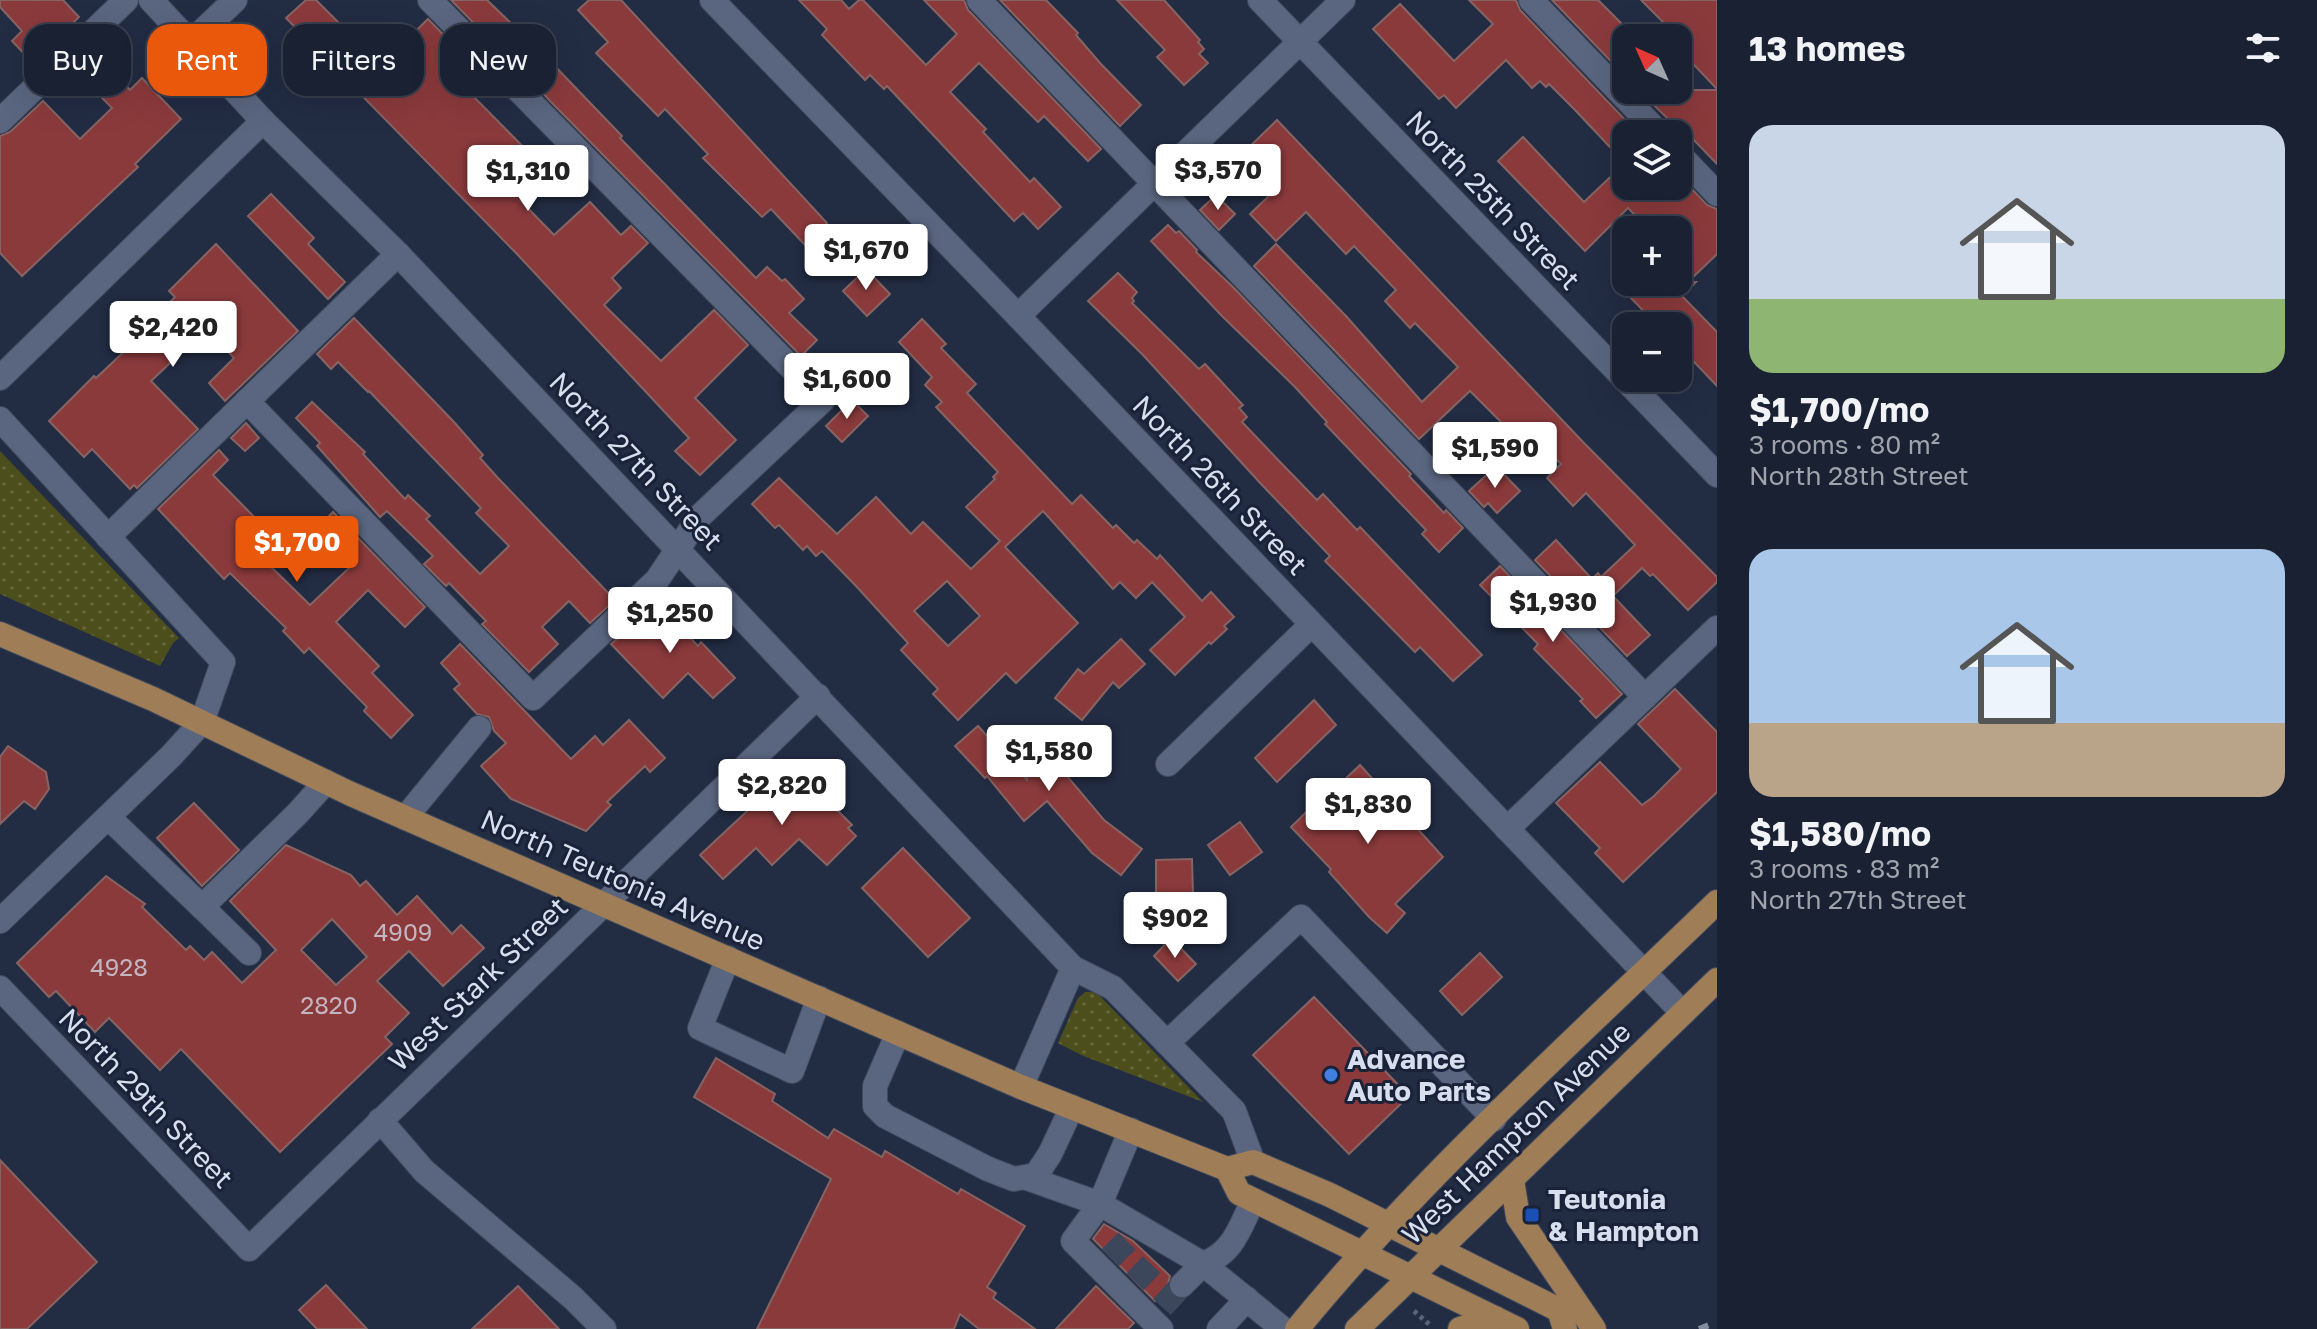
<!DOCTYPE html>
<meta charset="utf-8">
<style>
:root{--surface:#1a2132;--page:#23293a;--text:#f1f3f6;--muted:#9fa3ac;--line:#383e4d;--accent:#ea580c}
body{margin:0;font-family:"Golos Text",sans-serif;background:var(--page);color:var(--text);height:100vh;display:flex;flex-direction:column;font-size:30px;white-space:nowrap}
*{box-sizing:border-box;margin:0}
p{font-size:26px;color:var(--muted)}
.icon{flex:none;width:44px;height:44px;fill:none;stroke:currentColor;stroke-width:2;stroke-linecap:round;stroke-linejoin:round}
.map{position:relative;flex:1;overflow:hidden}
.details{display:flex;flex-direction:column;background:var(--surface);width:600px}
.details>*{flex:none}
.banner{position:absolute;left:24px;top:24px;width:760px;height:72px;display:flex;gap:16px}
.needle{width:52px;rotate:315deg}
.controls{position:absolute;left:1612px;top:24px;display:grid;gap:16px}
.controls a{display:grid;place-items:center;width:80px;height:80px;border-radius:16px;background:var(--surface);box-shadow:0 8px 32px #0002,0 0 0 2px var(--line);font-size:40px}
.price{position:absolute;translate:-50% -68px;padding:0 18px;border-radius:8px;background:#fff;color:#222;font-size:26px;line-height:52px;filter:drop-shadow(0 2px 4px #0008)}
.price::after{content:'';position:absolute;left:50%;top:48px;width:24px;height:18px;margin-left:-12px;background:inherit;clip-path:polygon(0 0,100% 0,50% 100%)}
.price.on{background:var(--accent);color:#fff}
ul{padding:0;list-style:none}
li{display:grid;align-content:center;gap:16px;height:424px;padding:0 32px}
li span{display:grid;place-items:center;height:248px;border-radius:24px;color:#555}
li>.icon{margin-inline-start:auto}
span .icon{width:144px;height:144px;fill:#fffc;stroke-width:1}
li b{font-size:34px}
h2{display:flex;justify-content:space-between;align-items:center;height:96px;padding:0 32px;font-size:34px}
.chip{padding:0 28px;border-radius:24px;background:var(--surface);box-shadow:0 8px 32px #0002,0 0 0 2px var(--line);font-size:28px;line-height:72px}
.chip.on{background:var(--accent);color:#fff}
main{display:flex;flex:1;min-height:0}
.map>svg:first-child{display:block}
.green{fill:url(#green-dots)}
.building{fill:#8b3a3c;stroke:#866463;stroke-width:2;fill-rule:evenodd}
.lines{fill:none;stroke-linecap:round;stroke-linejoin:round}
.minor-tunnel{stroke:#3d475c;stroke-width:24;stroke-dasharray:24 12;stroke-linecap:butt}
.minor-casing{stroke:#40495c;stroke-width:26}
.major-casing{stroke:#40495c;stroke-width:26}
.path{stroke:#596277;stroke-width:5;stroke-dasharray:4 4;stroke-linecap:butt}
.minor{stroke:#5a6680;stroke-width:24}
.major{stroke:#9e7d57;stroke-width:24}
.rail{stroke:#838c9e;stroke-width:6;stroke-dasharray:10 10;stroke-linecap:butt}
.shop-dot{fill:#3f7fe0;stroke:#192238;stroke-width:3}
.transit-dot{fill:#1a4fb4;stroke:#192238;stroke-width:3}
.labels{text-anchor:middle;stroke-width:6;stroke-linejoin:round;paint-order:stroke}
.number-label{font-size:24px;fill:#c4b5c1}
.street-label{font-size:28px;fill:#d7deed;stroke:#192238}
.poi-label{font-size:28px;font-weight:bold;fill:#d7deed;stroke:#192238;text-anchor:start}
</style>
<main>
<div class="map">
<svg width="1717" height="1329" viewBox="0 0 1717 1329">
<defs>
<pattern id="green-dots" width="8" height="8" patternUnits="userSpaceOnUse" patternTransform="scale(2)"><rect width="8" height="8" fill="#4c4e1b"/><path d="M2 2h.1M6 6h.1" fill="none" stroke="#65673c" stroke-width="1.8" stroke-linecap="round"/></pattern>
</defs>
<rect width="100%" height="100%" fill="#222c43"/>
<!-- green -->
<g class="green">
<polygon points="0,451 179,638 173,643 160,666 0,594"/>
<polygon points="1085,992 1096,992 1203,1102 1081,1055 1058,1043 1078,998"/>
</g>
<!-- building -->
<g class="building">
<polygon points="0,0 63,0 79,17 69,27 72,31 54,48 51,44 32,62 12,41 22,31 0,7"/>
<polygon points="306,0 316,0 381,65 428,19 480,72 464,87 549,173 520,200 554,235 590,202 621,235 631,226 648,243 612,278 621,288 604,305 661,361 714,310 748,345 695,398 736,440 700,475 675,451 689,438 516,253 286,18"/>
<polygon points="451,0 487,0 549,60 622,136 620,138 756,278 767,267 782,281 785,279 804,299 789,313 817,340 801,356 550,101 504,49 501,51"/>
<polygon points="589,0 621,0 827,223 805,245 771,209 762,217 703,158 708,154 665,109 658,116 596,53 608,42 578,10"/>
<polygon points="799,0 841,0 849,9 859,0 863,0 926,65 957,34 924,0 964,0 968,10 1101,149 1088,161 1044,116 1038,122 979,63 950,92 986,129 983,132 1030,182 1034,178 1061,207 1038,229 1023,213 1014,221 887,86 884,89 870,75 865,80 822,35 827,29"/>
<polygon points="1000,0 1046,0 1078,33 1076,35 1100,63 1141,105 1120,126"/>
<polygon points="1117,0 1164,0 1200,40 1198,42 1204,49 1199,54 1208,63 1184,85 1157,57 1165,50"/>
<polygon points="1469,0 1516,0 1520,10 1634,129 1626,134 1626,186 1689,186 1707,205 1717,209 1717,254 1688,282 1696,282 1682,296 1717,332 1717,386 1678,345 1678,326 1658,326 1629,296 1644,282 1678,282 1678,230 1649,230 1628,208 1585,251 1498,161 1523,137 1584,202 1625,163 1575,110 1549,84 1546,87 1540,81 1532,88 1506,60 1456,108 1444,95 1439,99 1373,29 1400,4 1454,61 1493,24"/>
<polygon points="1552,0 1598,0 1626,28 1626,77"/>
<polygon points="1641,0 1717,0 1717,89 1678,48 1678,37"/>
<polygon points="93,52 130,90 142,78 181,119 135,164 138,167 22,276 0,253 0,136 10,132 43,101 80,139 112,108 75,70"/>
<polygon points="1638,90 1717,90 1717,164 1691,137 1689,139"/>
<polygon points="1277,120 1584,443 1717,577 1717,582 1688,610 1653,574 1650,576 1642,568 1613,596 1650,635 1627,656 1535,560 1556,540 1592,579 1598,573 1601,577 1635,545 1586,493 1573,506 1547,478 1561,464 1522,424 1512,433 1470,391 1419,439 1254,266 1276,244 1346,316 1422,402 1458,367 1415,323 1410,328 1385,301 1396,290 1354,246 1346,254 1306,212 1276,241 1250,214 1273,192 1239,157"/>
<polygon points="271,194 314,238 308,244 345,282 328,299 248,216"/>
<polygon points="1216,195 1235,214 1219,230 1200,210"/>
<polygon points="1168,225 1176,233 1179,231 1197,250 1196,252 1233,287 1411,474 1409,476 1444,513 1446,510 1463,528 1439,552 1422,534 1426,530 1325,424 1327,422 1295,387 1222,316 1151,241"/>
<polygon points="216,244 298,331 225,401 209,383 234,358 206,329 151,381 198,429 137,488 134,485 130,489 92,449 84,457 49,421 94,376 96,378 148,329 146,326 175,297 169,291"/>
<polygon points="866,269 890,294 867,316 843,291"/>
<polygon points="1118,273 1137,292 1132,298 1134,301 1132,303 1199,369 1205,364 1243,405 1239,408 1247,417 1242,422 1283,465 1317,500 1323,494 1357,530 1360,527 1482,655 1453,681 1420,647 1415,652 1348,584 1325,561 1330,556 1262,485 1143,355 1088,301"/>
<polygon points="354,318 454,422 483,455 480,458 498,478 615,600 590,623 569,601 542,627 558,644 529,672 482,624 486,621 449,583 446,586 424,564 433,556 387,511 380,517 317,446 320,443 296,418 312,402 365,452 363,454 405,499 408,495 430,516 426,519 480,574 509,546 476,513 481,508 369,391 368,392 338,362 331,369 317,354"/>
<path d="M 922,319 L 946,344 L 941,348 L 976,384 L 967,393 L 1072,504 L 1081,495 L 1113,528 L 1116,525 L 1134,543 L 1137,540 L 1157,559 L 1160,555 L 1202,601 L 1211,592 L 1234,617 L 1224,626 L 1227,629 L 1211,644 L 1209,642 L 1175,675 L 1150,650 L 1185,617 L 1152,582 L 1136,598 L 1120,582 L 1113,589 L 1043,511 L 1005,547 L 1078,623 L 1016,683 L 1006,673 L 958,720 L 933,694 L 938,689 L 901,650 L 908,643 L 856,586 L 822,551 L 816,556 L 807,546 L 803,550 L 779,525 L 775,528 L 752,504 L 779,478 L 837,534 L 876,497 L 911,534 L 923,522 L 971,569 L 1000,541 L 966,507 L 995,479 L 993,477 L 998,472 L 936,407 L 942,402 L 925,385 L 932,377 L 899,342 ZM 947,581 L 980,616 L 948,646 L 914,611 Z"/>
<polygon points="852,400 868,416 842,442 826,426"/>
<polygon points="246,423 259,438 245,451 231,438"/>
<polygon points="219,450 228,460 213,475 271,534 254,550 310,605 349,568 314,531 333,512 425,607 405,627 368,590 336,622 379,666 372,673 413,715 391,738 364,711 367,707 309,648 304,653 283,631 286,628 230,573 224,579 158,509"/>
<polygon points="1496,466 1520,491 1497,513 1488,503 1484,507 1469,491"/>
<polygon points="1500,566 1622,694 1596,718 1580,701 1583,699 1534,649 1538,644 1480,585"/>
<polygon points="658,604 698,646 701,642 735,678 713,698 688,673 663,698 611,644"/>
<polygon points="1121,639 1145,664 1119,688 1113,682 1082,720 1055,698 1078,669 1084,674"/>
<polygon points="460,644 571,759 595,736 603,745 629,720 665,758 650,772 645,766 607,802 611,805 586,831 511,799 481,766 506,743 494,731 489,717 477,714 454,689 460,684 441,663"/>
<polygon points="1675,689 1717,732 1717,792 1623,882 1595,853 1600,848 1556,803 1600,762 1642,805 1653,797 1681,769 1638,724"/>
<polygon points="1314,700 1336,725 1277,782 1255,758"/>
<polygon points="978,726 1027,780 1031,734 1064,737 1061,769 1104,820 1142,849 1121,875 1092,853 1047,801 1024,821 987,776 985,778 955,746"/>
<polygon points="8,746 46,772 49,789 35,809 24,801 0,824 0,757"/>
<polygon points="1360,765 1443,857 1395,904 1405,913 1387,933 1369,917 1329,872 1331,869 1291,827 1338,781 1340,784"/>
<polygon points="790,771 800,782 805,778 852,825 848,828 856,836 827,865 799,839 772,865 756,848 723,879 700,855"/>
<polygon points="194,803 239,850 202,886 157,838"/>
<polygon points="1240,822 1262,852 1230,875 1208,845"/>
<path d="M 286,845 L 351,875 L 360,886 L 366,881 L 397,915 L 417,896 L 452,934 L 461,925 L 484,948 L 443,986 L 409,951 L 377,981 L 409,1013 L 385,1037 L 392,1044 L 280,1152 L 181,1049 L 160,1070 L 109,1018 L 95,1032 L 56,991 L 49,997 L 17,963 L 106,876 L 145,904 L 142,907 L 186,950 L 190,946 L 204,960 L 212,952 L 242,983 L 276,950 L 230,901 ZM 332,919 L 367,957 L 336,985 L 301,950 Z"/>
<polygon points="903,848 970,918 928,957 862,888"/>
<polygon points="1192,859 1193,895 1156,895 1156,860"/>
<polygon points="1171,938 1196,964 1178,981 1154,956"/>
<polygon points="1480,953 1502,977 1462,1015 1440,991"/>
<polygon points="1314,997 1409,1096 1349,1154 1253,1055"/>
<polygon points="716,1058 775,1094 772,1101 828,1138 834,1129 882,1157 885,1151 958,1194 961,1189 1025,1226 987,1287 996,1293 993,1298 1035,1329 979,1329 960,1314 954,1329 757,1329 831,1179 694,1097"/>
<polygon points="0,1160 97,1262 27,1329 0,1329"/>
<polygon points="1104,1224 1133,1241 1170,1276 1167,1288 1155,1301 1093,1239"/>
<polygon points="326,1285 367,1329 317,1329 299,1310"/>
<polygon points="518,1286 559,1329 472,1329"/>
<polygon points="1096,1286 1134,1323 1128,1329 1056,1329"/>
</g>
<g class="lines">
<!-- minor-tunnel -->
<g class="minor-tunnel">
<polyline points="1110,1258 1130,1238"/>
<polyline points="1135,1282 1155,1261"/>
<polyline points="1162,1307 1182,1285"/>
</g>
<!-- minor casing -->
<g class="minor-casing">
<g id="minor">
<polyline points="151,0 263,121 398,254 1073,968 1113,988 1234,1111 1253,1162"/>
<polyline points="712,0 1018,316 1683,1013"/>
<polyline points="979,0 1645,697"/>
<polyline points="1260,0 1717,475"/>
<polyline points="1531,0 1660,134"/>
<polyline points="191,42 235,0"/>
<polyline points="0,121 126,0"/>
<polyline points="1678,153 1717,194"/>
<polyline points="1018,316 1343,0"/>
<polyline points="0,378 263,121"/>
<polyline points="247,401 533,698 657,580 700,516 823,400 430,0"/>
<polyline points="0,419 223,662 202,722 171,756 0,921"/>
<polyline points="108,537 398,254"/>
<polyline points="1168,764 1311,625"/>
<polyline points="108,817 202,907 297,814 326,782"/>
<polyline points="405,818 479,728"/>
<polyline points="1507,829 1717,628"/>
<polyline points="202,907 249,953"/>
<polyline points="728,958 700,1028 792,1071 819,998"/>
<polyline points="0,988 249,1249 818,696"/>
<polyline points="898,1033 875,1086 875,1106 885,1116 988,1169 1014,1179 1036,1175 1050,1154 1072,1107"/>
<polyline points="1167,1043 1301,917 1494,1119"/>
<polyline points="1021,1087 1073,968"/>
<polyline points="380,1120 424,1171 573,1298 604,1329"/>
<polyline points="1131,1130 1100,1204 1073,1241 1161,1329"/>
<path d="M 1027,1178 L 1100,1204 L 1203,1264 C 1234,1252 1239,1229 1253,1201"/>
<polyline points="1182,1285 1203,1264 1283,1329"/>
<polyline points="1219,1329 1247,1299"/>
</g>
</g>
<!-- major casing -->
<g class="major-casing">
<g id="major">
<polyline points="0,634 153,699 351,794 1021,1087 1227,1169 1253,1162 1330,1195 1559,1310 1565,1329"/>
<polyline points="1227,1169 1239,1193 1517,1329"/>
<polyline points="1512,1180 1518,1217 1594,1329"/>
<path d="M 1297,1329 C 1423,1175 1574,1041 1717,902"/>
<polyline points="1357,1329 1717,980"/>
<polyline points="1460,1329 1495,1318"/>
</g>
</g>
<!-- path -->
<polyline class="path" points="1414,1311 1430,1325"/>
<!-- minor -->
<use href="#minor" class="minor"/>
<!-- major -->
<use href="#major" class="major"/>
<!-- rail -->
<polyline class="rail" points="1699,1329 1717,1322"/>
</g>
<!-- markers -->
<circle class="shop-dot" cx="1331" cy="1075" r="8"/>
<rect class="transit-dot" x="1524" y="1207" width="16" height="16" rx="4"/>
<g class="labels">
<!-- number labels -->
<g class="number-label">
<text x="403" y="941">4909</text>
<text x="119" y="976">4928</text>
<text x="329" y="1014">2820</text>
</g>
<!-- street labels -->
<g class="street-label">
<text transform="translate(1493 200) rotate(46)" y="10">North 25th Street</text>
<text transform="translate(636 461) rotate(46)" y="10">North 27th Street</text>
<text transform="translate(1220 485) rotate(46)" y="10">North 26th Street</text>
<text transform="translate(623 880) rotate(24)" y="10">North Teutonia Avenue</text>
<text transform="translate(478 984) rotate(-44)" y="10">West Stark Street</text>
<text transform="translate(146 1098) rotate(46)" y="10">North 29th Street</text>
<text transform="translate(1516 1133) rotate(-44)" y="10">West Hampton Avenue</text>
</g>
<!-- poi labels -->
<g class="poi-label">
<text x="1347" y="1069">Advance<tspan x="1347" dy="32">Auto Parts</tspan></text>
<text x="1548" y="1209">Teutonia<tspan x="1548" dy="32">&amp; Hampton</tspan></text>
</g>
</g>
</svg>
<div class="controls">
<a><svg class="needle" viewBox="-14 -14 28 28"><path d="M0-13l5 13h-10z" fill="#e53935"/><path d="M0 13l5-13h-10z" fill="#9fa3ac"/></svg></a>
<a><svg class="icon" aria-label="layers" viewBox="0 0 24 24"><path d="M12 4l9 5-9 5-9-5zM3 14l9 5 9-5"/></svg></a>
<a>+</a>
<a>−</a>
</div>
<b class="price" style="left:1218px;top:212px">$3,570</b>
<b class="price" style="left:528px;top:213px">$1,310</b>
<b class="price" style="left:866px;top:292px">$1,670</b>
<b class="price" style="left:173px;top:369px">$2,420</b>
<b class="price" style="left:847px;top:421px">$1,600</b>
<b class="price" style="left:1495px;top:490px">$1,590</b>
<b class="price on" style="left:297px;top:584px">$1,700</b>
<b class="price" style="left:1553px;top:644px">$1,930</b>
<b class="price" style="left:670px;top:655px">$1,250</b>
<b class="price" style="left:1049px;top:793px">$1,580</b>
<b class="price" style="left:782px;top:827px">$2,820</b>
<b class="price" style="left:1368px;top:846px">$1,830</b>
<b class="price" style="left:1175px;top:960px">$902</b>
<div class="banner">
<a class="chip">Buy</a>
<a class="chip on">Rent</a>
<a class="chip">Filters</a>
<a class="chip">New</a>
</div>
</div>
<section class="details">
<h2>13 homes<svg class="icon" aria-label="filters" viewBox="0 0 24 24"><path d="M4 7h16M4 17h16"/><circle cx="9" cy="7" r="2"/><circle cx="15" cy="17" r="2"/></svg></h2>
<ul>
<li><span style="background:linear-gradient(#c9d6e8 70%,#8fb573 0)"><svg class="icon" aria-label="home" viewBox="0 0 24 24"><path d="M3 11l9-7 9 7M6 9v11h12V9"/></svg></span><div><b>$1,700/mo</b><p>3 rooms · 80 m²</p><p>North 28th Street</p></div></li>
<li><span style="background:linear-gradient(#a9c7e8 70%,#b9a48a 0)"><svg class="icon" aria-label="home" viewBox="0 0 24 24"><path d="M3 11l9-7 9 7M6 9v11h12V9"/></svg></span><div><b>$1,580/mo</b><p>3 rooms · 83 m²</p><p>North 27th Street</p></div></li>
</ul>
</section>
</main>
